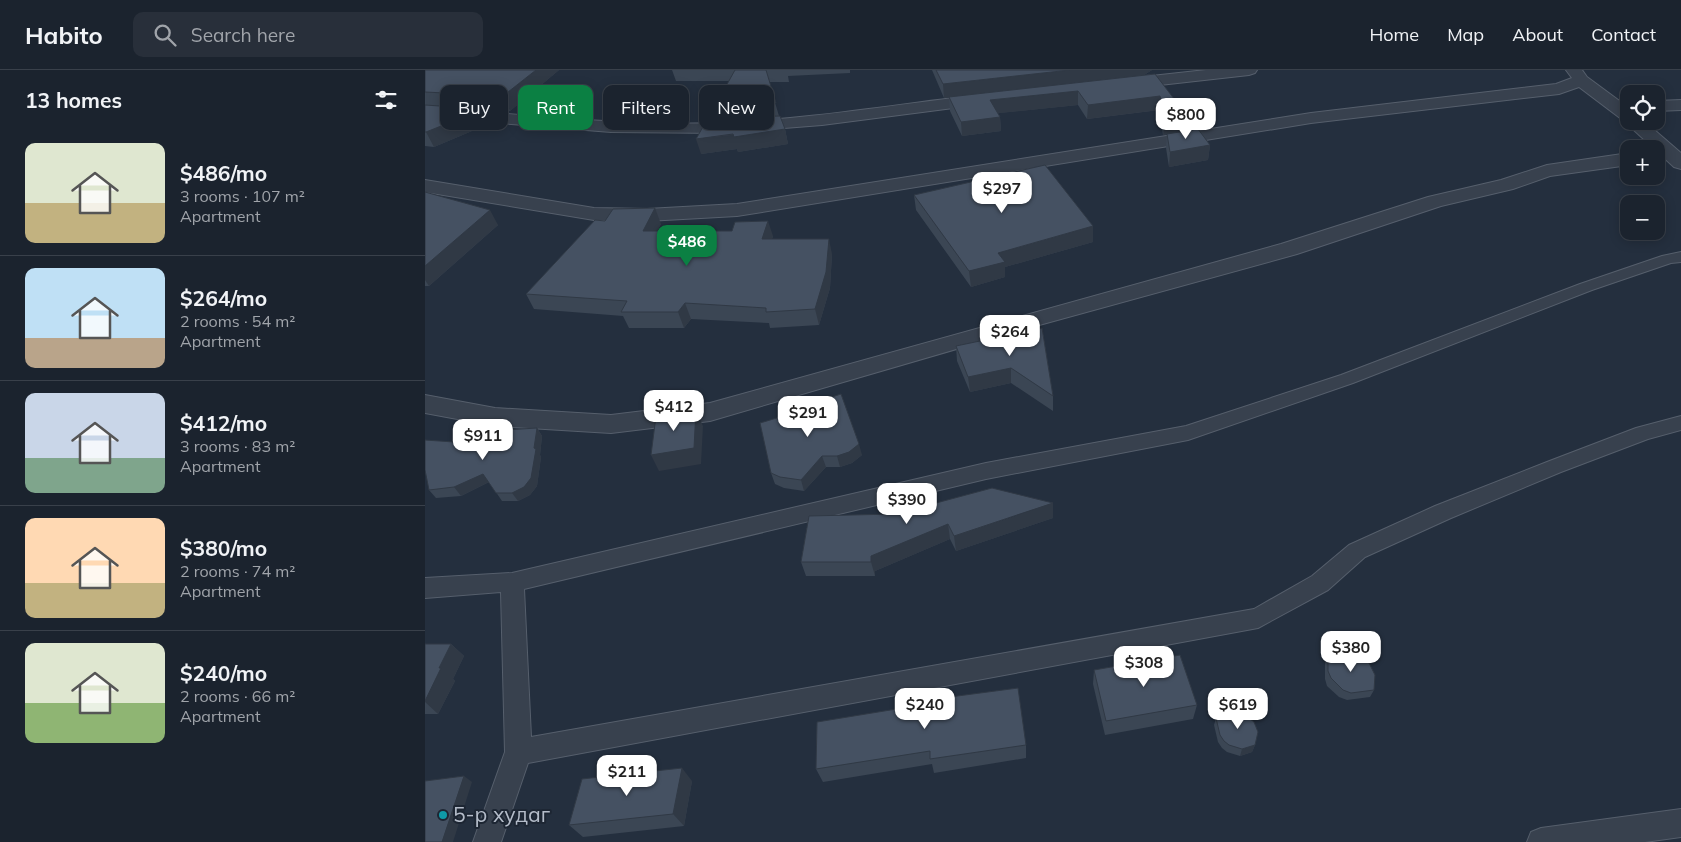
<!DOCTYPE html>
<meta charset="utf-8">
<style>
:root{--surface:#1b232e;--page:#282f3a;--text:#f1f3f6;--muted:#a0a4aa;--line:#39404a;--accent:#0b8043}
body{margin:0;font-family:Mulish,sans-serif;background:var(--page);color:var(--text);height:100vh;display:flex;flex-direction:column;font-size:19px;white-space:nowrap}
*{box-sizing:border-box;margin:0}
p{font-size:16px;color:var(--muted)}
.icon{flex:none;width:28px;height:28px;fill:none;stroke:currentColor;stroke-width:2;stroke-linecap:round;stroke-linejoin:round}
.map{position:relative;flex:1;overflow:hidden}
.side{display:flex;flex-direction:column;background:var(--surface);width:425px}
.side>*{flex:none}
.guide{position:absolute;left:15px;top:15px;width:475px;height:45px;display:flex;gap:10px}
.buttons{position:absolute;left:1195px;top:15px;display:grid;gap:10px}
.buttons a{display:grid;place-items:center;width:45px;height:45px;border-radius:10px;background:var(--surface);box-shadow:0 2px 12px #0003,0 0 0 1px var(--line);font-size:25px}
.price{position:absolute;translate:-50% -42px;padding:0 11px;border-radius:10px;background:#fff;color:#222;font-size:16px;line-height:32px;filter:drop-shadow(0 1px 2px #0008)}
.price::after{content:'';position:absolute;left:50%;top:30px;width:15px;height:11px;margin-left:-8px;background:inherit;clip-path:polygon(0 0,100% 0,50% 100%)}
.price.on{background:var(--accent);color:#fff}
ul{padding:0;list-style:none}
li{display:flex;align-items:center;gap:15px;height:125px;padding:0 25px}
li+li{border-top:1px solid var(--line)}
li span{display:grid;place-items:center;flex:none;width:140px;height:100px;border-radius:10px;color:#555}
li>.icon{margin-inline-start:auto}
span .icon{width:60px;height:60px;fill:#fffc;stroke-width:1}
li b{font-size:21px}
h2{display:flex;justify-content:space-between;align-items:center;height:60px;padding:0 25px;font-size:21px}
.tag{padding:0 18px;border-radius:10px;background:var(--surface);box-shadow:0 2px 12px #0003,0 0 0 1px var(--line);font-size:18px;line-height:45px}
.tag.on{background:var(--accent);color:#fff}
header{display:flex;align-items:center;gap:30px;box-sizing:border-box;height:70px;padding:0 25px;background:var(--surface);border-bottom:1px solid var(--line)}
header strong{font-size:24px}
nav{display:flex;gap:28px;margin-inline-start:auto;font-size:18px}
.search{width:350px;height:45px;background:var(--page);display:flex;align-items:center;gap:12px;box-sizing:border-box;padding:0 18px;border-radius:10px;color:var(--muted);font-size:19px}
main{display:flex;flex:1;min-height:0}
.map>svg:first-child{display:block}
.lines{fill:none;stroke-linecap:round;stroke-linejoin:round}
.service-casing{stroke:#565f6c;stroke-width:2}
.minor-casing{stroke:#565f6c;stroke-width:2}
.service{fill:#38414e;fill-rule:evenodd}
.minor{fill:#38414e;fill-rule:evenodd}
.wall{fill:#3b4654}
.shaded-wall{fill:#303945}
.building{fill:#455162;stroke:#303945}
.culture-dot{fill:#0f9aa8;stroke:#1d2633;stroke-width:2}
.labels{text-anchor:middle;stroke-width:4;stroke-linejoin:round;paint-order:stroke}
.near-poi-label{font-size:21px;fill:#b4bcc9;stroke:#1d2633;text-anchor:start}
</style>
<header>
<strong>Habito</strong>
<div class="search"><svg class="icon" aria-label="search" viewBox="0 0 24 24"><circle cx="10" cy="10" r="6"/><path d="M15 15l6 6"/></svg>Search here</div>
<nav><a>Home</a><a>Map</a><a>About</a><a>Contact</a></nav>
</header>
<main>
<section class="side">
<h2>13 homes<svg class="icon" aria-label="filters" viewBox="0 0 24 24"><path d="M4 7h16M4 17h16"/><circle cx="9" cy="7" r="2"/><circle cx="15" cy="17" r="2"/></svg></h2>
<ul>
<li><span style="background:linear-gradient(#dfe7d0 60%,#c2b280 0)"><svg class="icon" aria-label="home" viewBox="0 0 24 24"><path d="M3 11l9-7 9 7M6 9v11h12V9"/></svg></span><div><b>$486/mo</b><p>3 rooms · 107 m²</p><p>Apartment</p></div></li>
<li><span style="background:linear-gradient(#bfe0f5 70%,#b9a48a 0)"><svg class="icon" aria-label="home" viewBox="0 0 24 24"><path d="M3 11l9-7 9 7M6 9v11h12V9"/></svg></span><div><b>$264/mo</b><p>2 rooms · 54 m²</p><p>Apartment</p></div></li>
<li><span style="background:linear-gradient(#c9d6e8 65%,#7fa58c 0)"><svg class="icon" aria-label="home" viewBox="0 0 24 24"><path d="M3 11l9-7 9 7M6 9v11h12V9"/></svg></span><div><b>$412/mo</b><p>3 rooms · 83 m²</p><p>Apartment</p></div></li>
<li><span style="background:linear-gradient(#ffd9b3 65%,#c2b280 0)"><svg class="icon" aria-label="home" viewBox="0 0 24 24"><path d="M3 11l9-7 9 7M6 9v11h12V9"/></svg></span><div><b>$380/mo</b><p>2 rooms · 74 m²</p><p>Apartment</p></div></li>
<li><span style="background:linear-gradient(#dfe7d0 60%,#8fb573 0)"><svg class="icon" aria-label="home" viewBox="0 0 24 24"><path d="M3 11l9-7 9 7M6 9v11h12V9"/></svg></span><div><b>$240/mo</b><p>2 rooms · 66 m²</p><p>Apartment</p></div></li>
</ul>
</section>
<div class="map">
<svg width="1256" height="772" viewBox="0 0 1256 772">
<rect width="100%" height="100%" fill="#242f3e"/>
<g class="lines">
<!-- service casing -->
<g class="service-casing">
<g id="service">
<polygon points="1256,182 1256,192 1246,193 1167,220 928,313 763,370 561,409 99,519 106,667 829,539 887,506 924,475 1010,436 1122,392 1211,358 1256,346 1256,360 1223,369 1136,402 1026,448 940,487 903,520 833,558 103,693 76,772 48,772 80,682 76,522 0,528 0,508 87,503 561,393 761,356 916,305 1155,214 1237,186"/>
<polygon points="1256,739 1256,767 1220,772 1102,772 1106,762 1116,758"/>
</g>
</g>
<!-- minor casing -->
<g class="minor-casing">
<g id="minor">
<polygon points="781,0 832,0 830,3 824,5 699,19 693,17 691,14 693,11 699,9"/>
<polygon points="1141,0 1157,0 1162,7 1204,38 1204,51 1219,51 1256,83 1256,99 1249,97 1199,51 1154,17 1134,24 886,53 312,146 222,151 169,150 0,122 0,110 169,138 222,139 312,134 886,43 1131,14 1147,8"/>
<path d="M 561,24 L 567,25 L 569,29 L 567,33 L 397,55 L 298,63 L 186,62 L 0,47 L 0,37 C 99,45 199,56 298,53 C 386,49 474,34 561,24 Z"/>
<polygon points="1256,30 1256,40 1231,41 1231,31"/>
<polygon points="1204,83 1204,95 1125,106 1088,119 1016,136 872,184 607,257 285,351 186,363 70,356 0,343 0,325 70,338 186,345 285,333 856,174 1003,127 1076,110 1122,95"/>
</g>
</g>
<!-- service -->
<use href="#service" class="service"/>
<!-- minor -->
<use href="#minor" class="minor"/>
</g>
<!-- wall -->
<g class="wall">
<polygon points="0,0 134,0 85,41 59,39 66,53 9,77 0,76"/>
<polygon points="247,0 425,0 425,3 363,6 364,12 344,12 354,46 360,59 363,74 313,82 312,79 276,84 295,47 291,34 304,11 251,11"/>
<polygon points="507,0 727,0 719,5 582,21 730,4 761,61 785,75 783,90 744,97 741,78 742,64 738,65 734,40 662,49 653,35 573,43 575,47 576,61 537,66 525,41 524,27 519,28"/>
<polygon points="0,122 73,155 4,216 0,216"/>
<polygon points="489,125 668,156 668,172 580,197 580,207 546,217 491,140"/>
<polygon points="180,151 236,154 232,161 348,166 347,169 407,184 405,218 394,255 345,258 344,253 266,249 259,258 204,258 198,246 109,239 101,224"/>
<polygon points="617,258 628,326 628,341 586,313 545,322 532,291 531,276"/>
<polygon points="383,335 437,385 427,393 415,397 401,397 379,421 359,418 350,414 346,403 384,338"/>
<polygon points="112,358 117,366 115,385 116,387 112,416 105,425 93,431 77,431 64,412 36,426 11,428 4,420 58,374"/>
<polygon points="384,446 628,448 531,481 525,469 450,501 450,506 381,506 376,492"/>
<polygon points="0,574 26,574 39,586 28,609 30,611 13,644 0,644"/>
<polygon points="903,586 949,620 945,627 922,630 914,627 902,616 900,609 900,593"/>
<polygon points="669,600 772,635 768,649 680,665 668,614"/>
<polygon points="791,648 830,675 827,682 815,686 802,682 797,678 793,672 789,655"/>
<polygon points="392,652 601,675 601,688 509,703 507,694 398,712 391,699"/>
<polygon points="267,711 259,756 158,767 144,755"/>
</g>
<!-- shaded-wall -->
<g class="shaded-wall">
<polygon points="111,0 134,0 85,41 78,26"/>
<polygon points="645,0 727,0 719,5 519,28 518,14"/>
<polygon points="653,21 653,35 566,44 565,30"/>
<polygon points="735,26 734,40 662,49 663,35"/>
<polygon points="59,39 66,53 9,77 1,62"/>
<polygon points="575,47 576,61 537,66 536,52"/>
<polygon points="763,47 761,61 738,65 740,50"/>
<polygon points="360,59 363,74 313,82 312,79 276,84 271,69"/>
<polygon points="785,75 783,90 744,97 745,82"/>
<polygon points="230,138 236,154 224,176 218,161"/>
<polygon points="65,140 73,155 4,216 0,210 0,196"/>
<polygon points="343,151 348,166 342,185 337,169"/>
<polygon points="668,156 668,172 580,197 580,207 546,217 544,201 573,183"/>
<polygon points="404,169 407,184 405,218 394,255 390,239"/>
<polygon points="260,233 266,249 259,258 253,242"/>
<polygon points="586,298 586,313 545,322 543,307"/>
<polygon points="271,340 278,356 276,394 234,401 226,385"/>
<polygon points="112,358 117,366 115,385 116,387 112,416 105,425 93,431 87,423 109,378"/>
<polygon points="434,374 437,385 427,393 415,397 412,386"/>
<polygon points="397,386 401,397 379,421 376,410"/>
<polygon points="58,404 64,412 36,426 29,417"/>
<polygon points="628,433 628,448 531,481 529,466"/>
<polygon points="523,454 525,469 450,501 450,506 446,492 446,486"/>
<polygon points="26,574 39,586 28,609 30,611 13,644 0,632 0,631 14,598"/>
<polygon points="830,675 827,682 815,686 817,679"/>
<polygon points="257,698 267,711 259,756 248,744"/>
<polygon points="39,706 47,712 28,772 17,772"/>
</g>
<!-- building -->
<g class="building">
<polygon points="0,0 111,0 78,26 0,22"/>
<polygon points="310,0 341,0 351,33 291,34"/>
<polygon points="511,0 645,0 518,14"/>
<polygon points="730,4 763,47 740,50 735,26 663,35 653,21 565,30 575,47 536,52 524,27"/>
<polygon points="0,35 59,39 1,62 0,62"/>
<polygon points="355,46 360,59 309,67 308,64 271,69 283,48"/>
<polygon points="773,59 785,75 745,82 742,64"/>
<polygon points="620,95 668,156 573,183 580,192 544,201 489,125"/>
<polygon points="0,122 65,140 0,196"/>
<polygon points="230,138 218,161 307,161 310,152 343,151 337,169 404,169 401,202 390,239 341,242 341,238 260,233 253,242 196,242 202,231 101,224 170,150 180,151 188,139"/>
<polygon points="617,258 628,326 586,298 543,307 531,276"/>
<polygon points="416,324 434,374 424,382 412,386 397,386 376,410 355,407 346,403 335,353 385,338 383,335"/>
<polygon points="271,340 269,378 226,385 231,346"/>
<polygon points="112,358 109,378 111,379 106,408 99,417 87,423 71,423 58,404 29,417 4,420 0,400 0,370 58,374 64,361"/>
<polygon points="567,418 628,433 529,466 523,454 446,486 446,492 376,492 384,446 470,444"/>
<polygon points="0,574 26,574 14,598 16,598 0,631"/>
<polygon points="925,582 932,584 944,593 950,605 949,620 926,623 918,620 906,608 903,601 903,586"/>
<polygon points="755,585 772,635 681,651 669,600"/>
<polygon points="593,618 601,675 505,689 505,681 391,699 392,652 502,634 502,630"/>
<polygon points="813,642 819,644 829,652 833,662 830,675 817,679 804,675 799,671 795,665 791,648"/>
<polygon points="257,698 248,744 144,755 157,709"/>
<polygon points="39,706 17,772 0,772 0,711"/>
</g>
<!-- markers -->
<circle class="culture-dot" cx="18" cy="745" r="5"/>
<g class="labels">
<!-- near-poi labels -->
<g class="near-poi-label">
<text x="28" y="752">5-р худаг</text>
</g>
</g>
</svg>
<div class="buttons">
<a><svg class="icon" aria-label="locate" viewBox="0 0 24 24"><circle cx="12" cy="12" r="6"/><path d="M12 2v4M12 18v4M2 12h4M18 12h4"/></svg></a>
<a>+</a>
<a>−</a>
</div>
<b class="price" style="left:761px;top:70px">$800</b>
<b class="price" style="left:577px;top:144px">$297</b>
<b class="price on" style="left:262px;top:197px">$486</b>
<b class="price" style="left:585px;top:287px">$264</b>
<b class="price" style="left:249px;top:362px">$412</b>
<b class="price" style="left:383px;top:368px">$291</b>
<b class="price" style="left:58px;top:391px">$911</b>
<b class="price" style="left:482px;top:455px">$390</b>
<b class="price" style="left:926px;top:603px">$380</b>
<b class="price" style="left:719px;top:618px">$308</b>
<b class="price" style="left:500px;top:660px">$240</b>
<b class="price" style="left:813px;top:660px">$619</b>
<b class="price" style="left:202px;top:727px">$211</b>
<div class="guide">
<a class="tag">Buy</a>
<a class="tag on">Rent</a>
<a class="tag">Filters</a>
<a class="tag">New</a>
</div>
</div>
</main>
